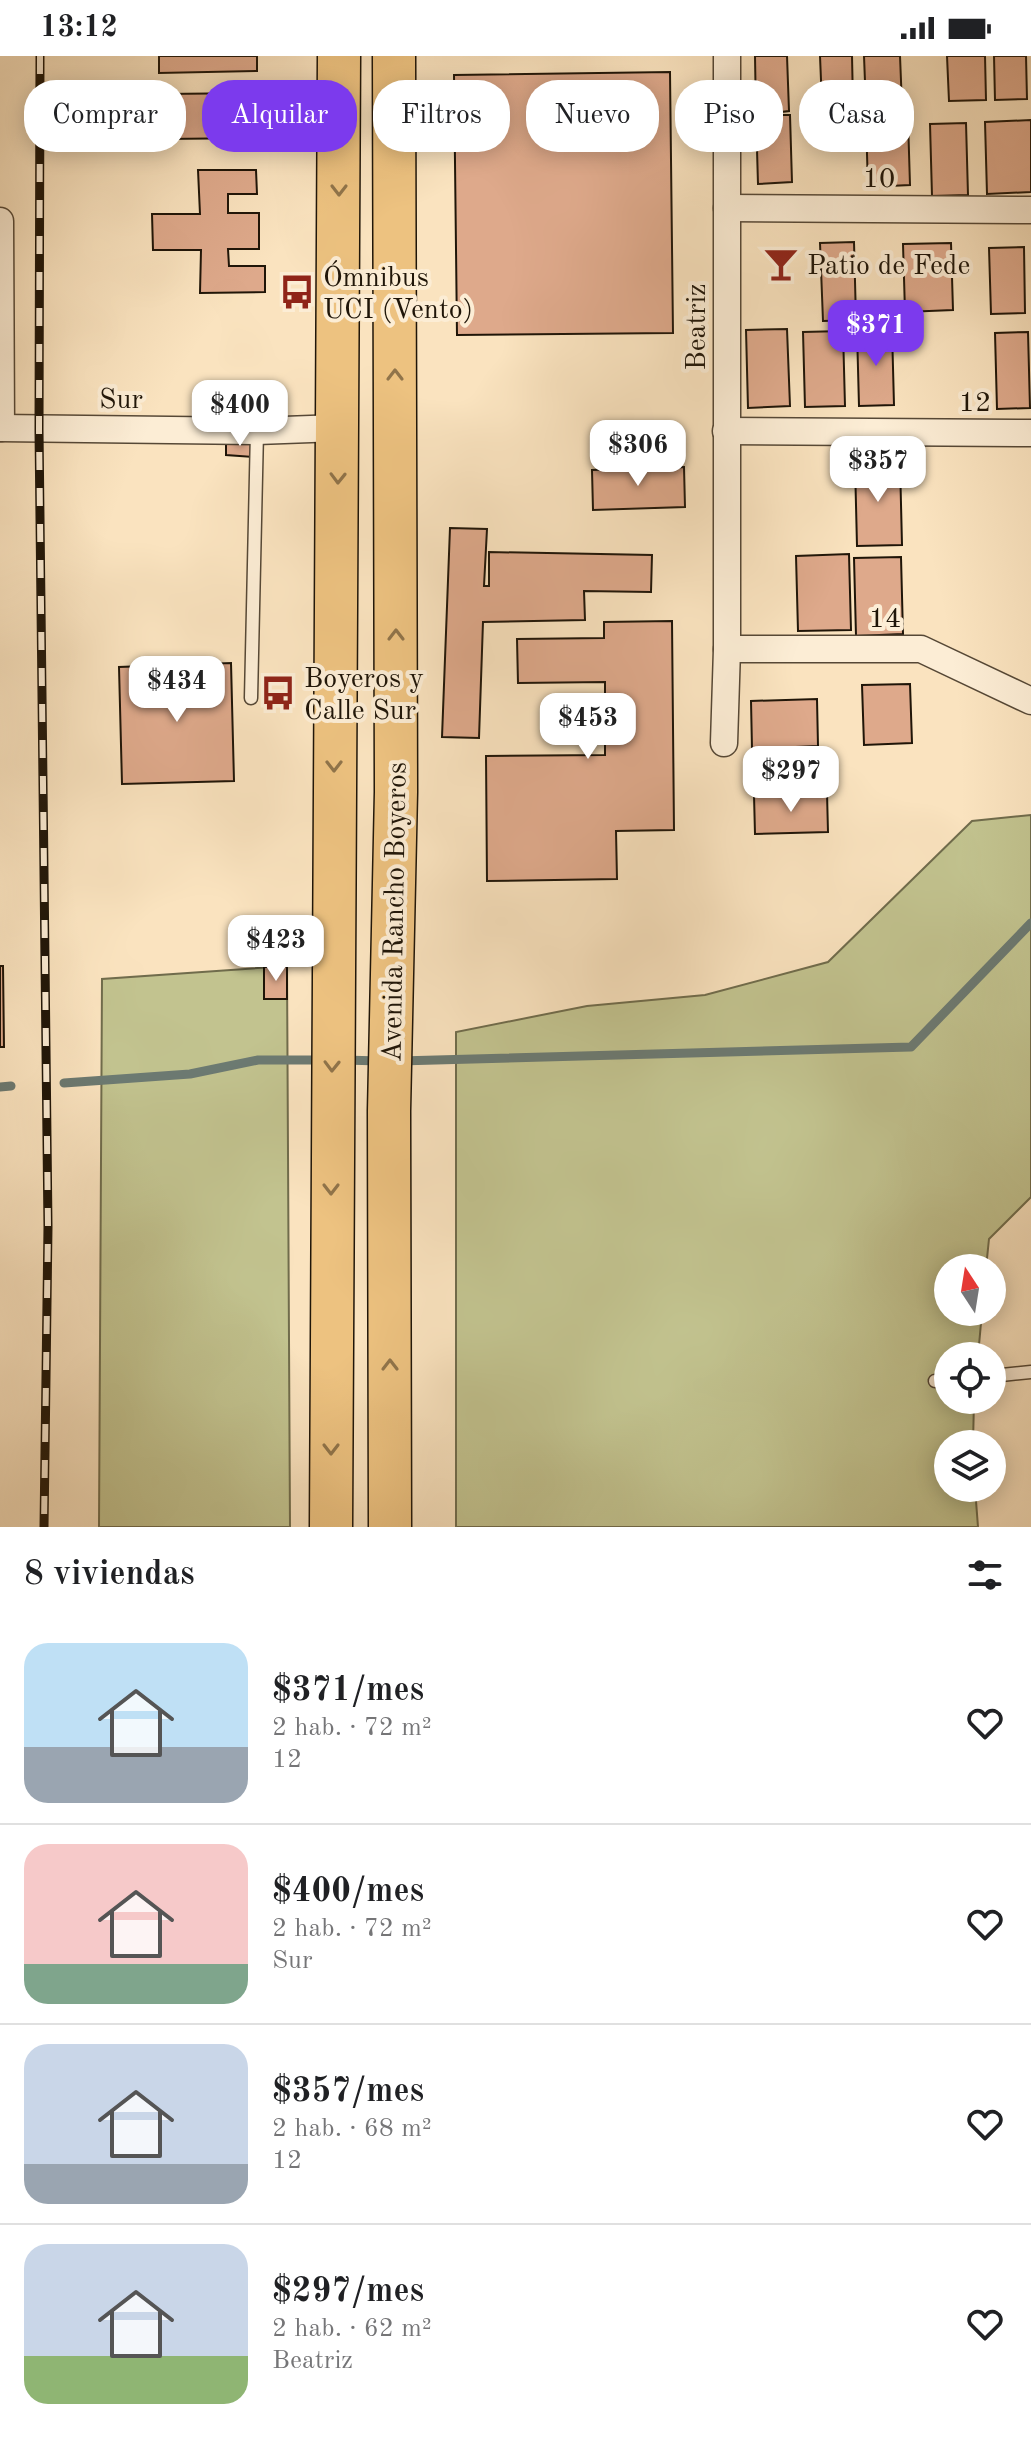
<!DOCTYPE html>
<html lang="es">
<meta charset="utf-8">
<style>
:root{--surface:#fff;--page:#f6f6f6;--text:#202124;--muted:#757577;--line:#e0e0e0;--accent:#7c3aed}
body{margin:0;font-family:"Old Standard TT",serif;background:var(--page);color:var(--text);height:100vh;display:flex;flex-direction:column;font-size:30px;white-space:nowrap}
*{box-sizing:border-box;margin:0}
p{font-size:26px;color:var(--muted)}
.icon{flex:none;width:44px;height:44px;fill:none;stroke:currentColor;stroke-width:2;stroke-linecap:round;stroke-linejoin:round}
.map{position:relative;height:1471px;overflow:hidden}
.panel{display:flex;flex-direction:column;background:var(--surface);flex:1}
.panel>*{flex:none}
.hud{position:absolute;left:24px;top:24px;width:984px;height:72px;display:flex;gap:16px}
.needle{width:52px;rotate:348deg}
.tools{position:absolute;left:934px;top:1198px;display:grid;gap:16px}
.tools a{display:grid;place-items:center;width:72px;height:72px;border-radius:50%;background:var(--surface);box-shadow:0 4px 20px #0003;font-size:40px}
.price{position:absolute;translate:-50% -68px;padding:0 18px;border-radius:16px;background:#fff;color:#222;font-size:26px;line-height:52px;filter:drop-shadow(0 2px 4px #0008)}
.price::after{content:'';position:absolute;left:50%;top:48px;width:24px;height:18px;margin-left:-12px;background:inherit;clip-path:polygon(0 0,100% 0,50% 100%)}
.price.active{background:var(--accent);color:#fff}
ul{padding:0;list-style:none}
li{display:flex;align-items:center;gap:24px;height:200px;padding:0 24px}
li+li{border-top:2px solid var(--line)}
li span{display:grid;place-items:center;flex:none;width:224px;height:160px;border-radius:24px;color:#555}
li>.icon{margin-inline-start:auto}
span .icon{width:96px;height:96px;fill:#fffc;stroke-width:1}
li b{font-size:34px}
h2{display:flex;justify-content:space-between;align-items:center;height:96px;padding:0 24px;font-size:34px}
.tag{padding:0 28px;border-radius:32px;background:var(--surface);box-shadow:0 4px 20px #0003;font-size:28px;line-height:72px}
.tag.active{background:var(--accent);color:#fff}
.status{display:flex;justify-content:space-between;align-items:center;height:56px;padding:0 40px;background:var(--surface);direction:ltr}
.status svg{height:22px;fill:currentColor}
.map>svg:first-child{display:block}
.green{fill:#c2c38f;stroke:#706c4c;stroke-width:2}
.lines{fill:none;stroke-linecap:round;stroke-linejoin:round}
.stream{stroke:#6c7a72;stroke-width:9}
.building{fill:#dea98b;stroke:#1f1508;stroke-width:2}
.service-casing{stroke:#564836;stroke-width:15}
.minor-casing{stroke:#564836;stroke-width:29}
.trunk-casing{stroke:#1f1508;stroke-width:45}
.service{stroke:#fcedd5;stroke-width:12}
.minor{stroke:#fcedd5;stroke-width:26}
.trunk{stroke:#edc280;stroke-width:42}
.rail-casing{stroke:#1f1508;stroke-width:9}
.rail{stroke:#fcedd5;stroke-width:6;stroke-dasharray:18;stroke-linecap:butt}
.oneway{stroke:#90744a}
.labels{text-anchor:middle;stroke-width:8;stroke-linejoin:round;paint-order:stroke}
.street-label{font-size:28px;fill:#1f1508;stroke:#fcedd5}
.poi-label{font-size:28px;fill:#1f1508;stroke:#fcedd5;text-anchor:start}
</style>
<div class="status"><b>13:12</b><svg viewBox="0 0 49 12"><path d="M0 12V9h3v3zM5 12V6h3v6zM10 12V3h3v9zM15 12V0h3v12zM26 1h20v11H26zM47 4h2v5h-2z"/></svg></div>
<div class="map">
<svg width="1031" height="1471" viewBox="0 0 1031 1471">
<rect width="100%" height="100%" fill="#fae3bf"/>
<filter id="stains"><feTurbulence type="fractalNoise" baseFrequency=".0025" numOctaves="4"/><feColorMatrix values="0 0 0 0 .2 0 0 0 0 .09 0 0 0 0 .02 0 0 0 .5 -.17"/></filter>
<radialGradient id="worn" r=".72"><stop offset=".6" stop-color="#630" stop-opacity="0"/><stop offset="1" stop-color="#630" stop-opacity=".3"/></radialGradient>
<!-- green -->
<g class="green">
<polygon points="1031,759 1031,1141 989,1183 986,1212 948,1212 948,1256 982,1256 978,1300 948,1300 948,1344 974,1344 973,1388 948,1388 948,1432 975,1432 978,1471 456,1471 456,976 587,950 705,939 828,906 972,765"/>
<polygon points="287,910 290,1471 99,1471 102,923"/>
</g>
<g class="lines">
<!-- stream -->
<g class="stream">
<polyline points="343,1004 381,1005"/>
<polyline points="399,1005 911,991 1031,867"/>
<polyline points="64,1027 190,1018 258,1004 325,1004"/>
<polyline points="0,1031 11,1030"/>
</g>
</g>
<!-- building -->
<g class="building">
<polygon points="159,0 257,0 257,15 159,17"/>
<polygon points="755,0 787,0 789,55 756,59"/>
<polygon points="820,0 852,0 853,47 822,48"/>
<polygon points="864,0 900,0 902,50 866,51"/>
<polygon points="947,0 985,0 986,44 949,45"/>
<polygon points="994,0 1026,0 1027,43 995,44"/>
<polygon points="670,16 673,277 457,279 454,19"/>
<polygon points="266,37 267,82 165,83 164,38"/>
<polygon points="756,59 790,59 792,126 758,128"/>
<polygon points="908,64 910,129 868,131 866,65"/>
<polygon points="1031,64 1031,136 987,138 985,66"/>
<polygon points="966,67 968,139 932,140 930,68"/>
<polygon points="198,114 256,114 257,138 228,138 228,157 259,157 259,193 228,193 229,210 265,210 265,236 200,237 201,194 153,194 152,158 200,158"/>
<polygon points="854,186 856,264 823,265 820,187"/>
<polygon points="951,187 953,254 905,256 903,188"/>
<polygon points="1024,191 1025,257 991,258 989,192"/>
<polygon points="787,273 790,350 748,352 746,274"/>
<polygon points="892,274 894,349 859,350 857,275"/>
<polygon points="843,275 845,350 805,351 803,276"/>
<polygon points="1028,276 1030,352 997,353 995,277"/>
<polygon points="681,374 682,400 607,402 607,377"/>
<polygon points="226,384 254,385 253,401 226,399"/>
<polygon points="900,407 902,489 857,490 855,408"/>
<polygon points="684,411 685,451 593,454 592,414"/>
<polygon points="450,472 487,473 484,530 489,530 489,496 652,499 651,536 584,535 585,564 483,566 479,682 442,681"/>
<polygon points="849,498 851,574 798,575 796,500"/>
<polygon points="901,501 903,578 856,580 854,502"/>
<polygon points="672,565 674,774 616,775 617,823 487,825 486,700 605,699 605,626 518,627 517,583 604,582 604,566"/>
<polygon points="231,607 234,725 122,728 119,611"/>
<polygon points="910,628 912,687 864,689 862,629"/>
<polygon points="817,643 818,690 752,693 751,645"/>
<polygon points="827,737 828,776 755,778 754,739"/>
<polygon points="0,910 3,910 4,991 0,991"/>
<polygon points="287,910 287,943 264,943 264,911"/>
</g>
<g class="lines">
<!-- service casing -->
<g class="service-casing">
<g id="service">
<polyline points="251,642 257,375"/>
<polyline points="992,1320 1031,1316"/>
<polyline points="935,1325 948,1324"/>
</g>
</g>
<!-- minor casing -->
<g class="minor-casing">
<g id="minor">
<polyline points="727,152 1031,154"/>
<polyline points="0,165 1,372"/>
<polyline points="0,372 257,375 338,372"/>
<polyline points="726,375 1031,377"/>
<polyline points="727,593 921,593 1031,645"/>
<polyline points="724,687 727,593 727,0"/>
</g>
</g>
<!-- trunk casing -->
<g class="trunk-casing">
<g id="trunk">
<polyline points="331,1471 339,0"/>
<polyline points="390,1471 389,1055 396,736 394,0"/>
</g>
</g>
<!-- service -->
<use href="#service" class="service"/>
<!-- minor -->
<use href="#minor" class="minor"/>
<!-- trunk -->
<use href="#trunk" class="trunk"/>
<!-- rail casing -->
<g class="rail-casing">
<polyline id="rail" points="40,0 39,374 48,1171 44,1471"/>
</g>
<!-- rail -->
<use href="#rail" class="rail"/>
</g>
<!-- one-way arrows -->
<defs><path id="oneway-chevron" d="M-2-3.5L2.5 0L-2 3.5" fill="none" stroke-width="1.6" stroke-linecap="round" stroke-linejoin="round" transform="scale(2)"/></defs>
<g class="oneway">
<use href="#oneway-chevron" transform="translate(339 134) rotate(90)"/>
<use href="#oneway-chevron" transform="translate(395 319) rotate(-90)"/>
<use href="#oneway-chevron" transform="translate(338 422) rotate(91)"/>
<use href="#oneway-chevron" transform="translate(396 579) rotate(-90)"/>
<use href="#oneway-chevron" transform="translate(334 710) rotate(90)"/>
<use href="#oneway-chevron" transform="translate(332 1010) rotate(91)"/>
<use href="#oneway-chevron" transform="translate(331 1133) rotate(90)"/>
<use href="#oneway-chevron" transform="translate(390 1309) rotate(-90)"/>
<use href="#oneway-chevron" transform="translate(331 1393) rotate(90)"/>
</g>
<!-- icons -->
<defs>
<g id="bar-bare" transform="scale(2.76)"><path d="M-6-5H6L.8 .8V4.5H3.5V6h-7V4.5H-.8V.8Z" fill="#8f2418" stroke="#fcedd5" stroke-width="2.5" paint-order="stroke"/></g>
<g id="bus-bare" transform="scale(2.76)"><path d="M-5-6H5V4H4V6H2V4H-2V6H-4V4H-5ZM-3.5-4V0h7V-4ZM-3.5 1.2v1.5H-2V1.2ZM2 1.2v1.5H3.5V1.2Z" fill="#8f2418" stroke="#fcedd5" stroke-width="2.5" paint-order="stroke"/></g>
</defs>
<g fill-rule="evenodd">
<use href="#bar-bare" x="781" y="208"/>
<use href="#bus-bare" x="297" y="236"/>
<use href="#bus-bare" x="278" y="637"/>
</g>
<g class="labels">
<!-- street labels -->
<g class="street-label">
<text x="879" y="131">10</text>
<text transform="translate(695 271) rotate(-90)" y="10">Beatriz</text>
<text x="121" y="352">Sur</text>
<text x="975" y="355">12</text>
<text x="885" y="571">14</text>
<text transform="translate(393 856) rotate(-89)" y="10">Avenida Rancho Boyeros</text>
</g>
<!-- poi labels -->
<g class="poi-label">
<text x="807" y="218">Patio de Fede</text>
<text x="323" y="230">Ómnibus<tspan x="323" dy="32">UCI (Vento)</tspan></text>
<text x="304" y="631">Boyeros y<tspan x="304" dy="32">Calle Sur</tspan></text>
</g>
</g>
<rect width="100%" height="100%" filter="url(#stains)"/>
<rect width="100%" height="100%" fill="url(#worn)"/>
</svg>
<div class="tools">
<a><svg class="needle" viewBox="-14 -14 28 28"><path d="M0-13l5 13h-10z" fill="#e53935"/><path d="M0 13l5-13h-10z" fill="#757577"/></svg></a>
<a><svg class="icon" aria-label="locate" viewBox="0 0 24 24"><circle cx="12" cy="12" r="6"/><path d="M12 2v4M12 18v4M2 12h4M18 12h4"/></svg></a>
<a><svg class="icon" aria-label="layers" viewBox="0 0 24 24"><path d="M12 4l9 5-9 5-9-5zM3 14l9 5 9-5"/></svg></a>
</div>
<b class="price active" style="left:876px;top:312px">$371</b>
<b class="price" style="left:240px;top:392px">$400</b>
<b class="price" style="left:638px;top:432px">$306</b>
<b class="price" style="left:878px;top:448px">$357</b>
<b class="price" style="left:177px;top:668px">$434</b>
<b class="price" style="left:588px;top:705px">$453</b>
<b class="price" style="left:791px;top:758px">$297</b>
<b class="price" style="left:276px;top:927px">$423</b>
<div class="hud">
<a class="tag">Comprar</a>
<a class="tag active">Alquilar</a>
<a class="tag">Filtros</a>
<a class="tag">Nuevo</a>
<a class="tag">Piso</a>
<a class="tag">Casa</a>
</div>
</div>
<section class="panel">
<h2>8 viviendas<svg class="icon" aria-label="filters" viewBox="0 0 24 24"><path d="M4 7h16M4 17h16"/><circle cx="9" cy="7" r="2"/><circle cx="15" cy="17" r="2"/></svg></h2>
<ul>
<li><span style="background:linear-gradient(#bfe0f5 65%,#9aa5b1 0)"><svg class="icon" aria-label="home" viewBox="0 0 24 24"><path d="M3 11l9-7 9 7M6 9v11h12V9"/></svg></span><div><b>$371/mes</b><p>2 hab. · 72 m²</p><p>12</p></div><svg class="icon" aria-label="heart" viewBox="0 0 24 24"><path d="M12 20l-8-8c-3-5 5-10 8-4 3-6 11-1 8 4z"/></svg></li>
<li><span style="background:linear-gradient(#f6c9c9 75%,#7fa58c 0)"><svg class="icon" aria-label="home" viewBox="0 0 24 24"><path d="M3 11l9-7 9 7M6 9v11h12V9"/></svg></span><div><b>$400/mes</b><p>2 hab. · 72 m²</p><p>Sur</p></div><svg class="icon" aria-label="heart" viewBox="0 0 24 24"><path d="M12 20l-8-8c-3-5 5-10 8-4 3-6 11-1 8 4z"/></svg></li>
<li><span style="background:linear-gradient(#c9d6e8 75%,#9aa5b1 0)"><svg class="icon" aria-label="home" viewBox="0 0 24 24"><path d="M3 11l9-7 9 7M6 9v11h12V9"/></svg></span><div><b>$357/mes</b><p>2 hab. · 68 m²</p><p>12</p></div><svg class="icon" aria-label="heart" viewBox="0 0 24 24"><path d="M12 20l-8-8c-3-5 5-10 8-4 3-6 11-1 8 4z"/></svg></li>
<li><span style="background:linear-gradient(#c9d6e8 70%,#8fb573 0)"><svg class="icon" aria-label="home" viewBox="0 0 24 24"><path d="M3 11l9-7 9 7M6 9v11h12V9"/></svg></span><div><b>$297/mes</b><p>2 hab. · 62 m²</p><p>Beatriz</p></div><svg class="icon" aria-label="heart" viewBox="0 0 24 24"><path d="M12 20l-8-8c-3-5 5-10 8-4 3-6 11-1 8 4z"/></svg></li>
</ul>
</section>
